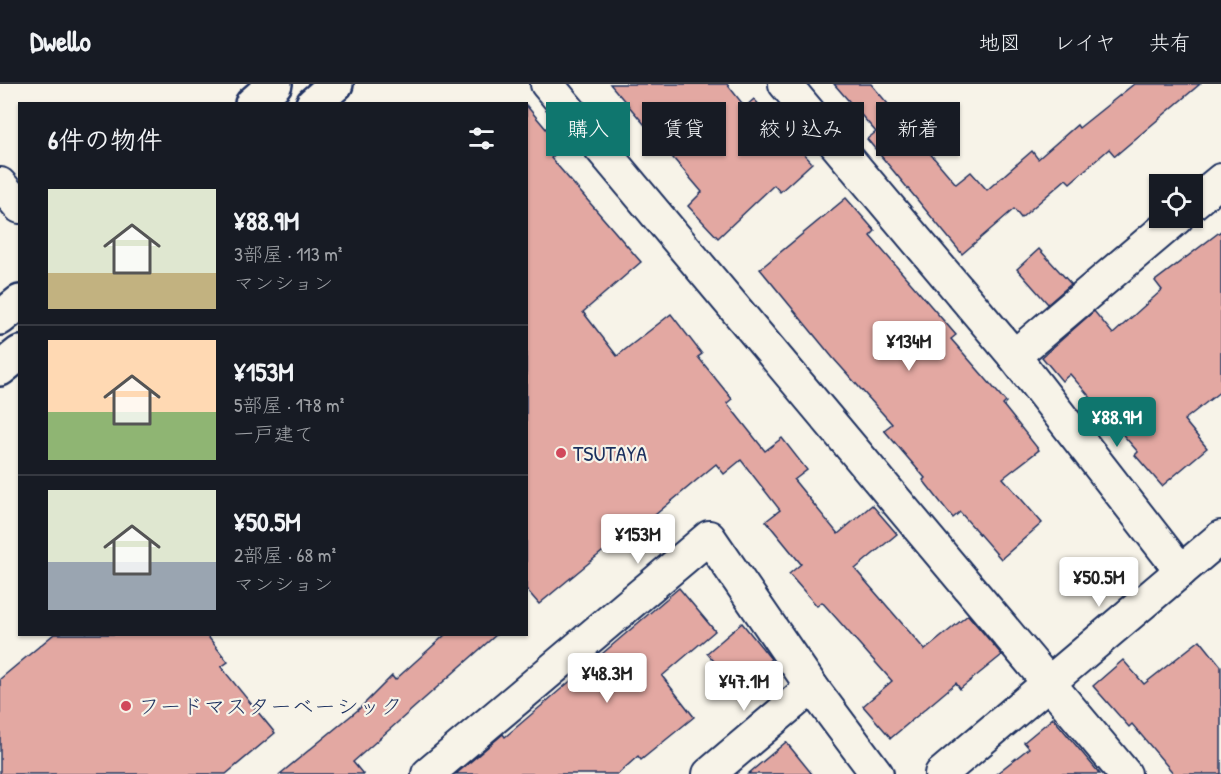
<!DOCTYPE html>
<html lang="ja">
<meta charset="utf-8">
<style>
:root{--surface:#171b24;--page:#242831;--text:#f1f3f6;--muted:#9ea1a6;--line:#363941;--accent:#0f766e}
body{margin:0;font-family:"Patrick Hand","Klee One",sans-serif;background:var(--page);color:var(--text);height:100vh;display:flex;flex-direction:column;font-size:22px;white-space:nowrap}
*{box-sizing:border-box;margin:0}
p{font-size:20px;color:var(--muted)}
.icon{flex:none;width:33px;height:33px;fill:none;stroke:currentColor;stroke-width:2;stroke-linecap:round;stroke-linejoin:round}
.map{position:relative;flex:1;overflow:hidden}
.side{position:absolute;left:18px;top:18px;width:510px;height:534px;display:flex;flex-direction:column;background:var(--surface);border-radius:0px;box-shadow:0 2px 4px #0004}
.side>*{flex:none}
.top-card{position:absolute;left:546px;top:18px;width:570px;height:54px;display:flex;gap:12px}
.fabs{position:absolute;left:1149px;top:90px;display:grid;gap:12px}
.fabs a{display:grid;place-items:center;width:54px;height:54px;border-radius:0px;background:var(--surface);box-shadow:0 2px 4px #0004;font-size:30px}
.price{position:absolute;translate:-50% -51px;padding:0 14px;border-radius:6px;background:#fff;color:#222;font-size:20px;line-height:39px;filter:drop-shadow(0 2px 3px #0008)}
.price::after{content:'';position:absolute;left:50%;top:36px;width:18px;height:14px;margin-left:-9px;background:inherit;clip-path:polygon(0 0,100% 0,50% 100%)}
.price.on{background:var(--accent);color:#fff}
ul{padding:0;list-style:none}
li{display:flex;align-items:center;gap:18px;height:150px;padding:0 30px}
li+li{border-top:2px solid var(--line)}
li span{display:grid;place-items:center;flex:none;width:168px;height:120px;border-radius:0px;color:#555}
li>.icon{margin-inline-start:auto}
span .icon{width:72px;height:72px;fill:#fffc;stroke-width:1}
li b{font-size:26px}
h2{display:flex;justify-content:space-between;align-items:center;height:72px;padding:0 30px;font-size:26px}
.tag{padding:0 21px;border-radius:0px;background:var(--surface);box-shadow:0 2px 4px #0004;font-size:21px;line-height:54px}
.tag.on{background:var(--accent);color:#fff}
header{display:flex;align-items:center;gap:36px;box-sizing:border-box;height:84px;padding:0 30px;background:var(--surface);border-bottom:2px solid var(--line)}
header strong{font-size:28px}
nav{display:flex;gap:33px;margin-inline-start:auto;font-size:21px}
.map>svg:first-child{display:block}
.building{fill:#e3a8a2;stroke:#1b2f5e;stroke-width:1.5}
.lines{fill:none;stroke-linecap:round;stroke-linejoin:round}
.street-casing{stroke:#1b2f5e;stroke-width:36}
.secondary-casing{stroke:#1b2f5e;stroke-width:38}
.street{stroke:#f7f3e8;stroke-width:32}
.secondary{stroke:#f7f3e8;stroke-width:33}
.poi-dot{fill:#d1495b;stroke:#f7f3e8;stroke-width:2}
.labels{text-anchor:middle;stroke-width:4.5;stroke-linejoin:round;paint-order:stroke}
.poi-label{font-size:22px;fill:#1b2f5e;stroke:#f7f3e8;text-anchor:start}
</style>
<header>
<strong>Dwello</strong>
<nav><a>地図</a><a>レイヤ</a><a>共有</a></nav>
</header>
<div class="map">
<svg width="1221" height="690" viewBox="0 0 1221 690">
<rect width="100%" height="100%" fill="#f7f3e8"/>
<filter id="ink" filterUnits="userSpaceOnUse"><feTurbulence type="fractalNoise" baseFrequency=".0167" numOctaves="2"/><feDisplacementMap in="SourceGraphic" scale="12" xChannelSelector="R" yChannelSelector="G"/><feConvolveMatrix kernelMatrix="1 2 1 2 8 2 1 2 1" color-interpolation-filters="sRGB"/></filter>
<g filter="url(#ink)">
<!-- building -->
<g class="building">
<polygon points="610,0 727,0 745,23 754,15 812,79 780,108 774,101 718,154 688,122 702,108"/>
<polygon points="834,0 871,0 956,100 971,88 987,106 1032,67 1038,75 1077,41 1079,44 1134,0 1200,0 1115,72 1109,65 1070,99 1066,95 1021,134 1014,125 962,170 867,55 876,48"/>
<polygon points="526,21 562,64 551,74 641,178 583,228 617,272 671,230 702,270 698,273 732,315 727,319 765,367 782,354 807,386 794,396 838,450 872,421 897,450 855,485 925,566 968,531 1002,571 960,605 956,599 891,654 863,622 892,597 822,518 817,522 789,490 801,480 766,437 780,426 741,376 724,390 716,380 649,436 647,433 602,468 539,520 526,505"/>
<polygon points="846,114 875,147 870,152 956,251 951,255 1006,318 1003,321 1039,366 1003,394 1042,439 1001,475 960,428 953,434 923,396 925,394 884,346 892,340 833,274 760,185"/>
<polygon points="1221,147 1221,307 1184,336 1207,364 1162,402 1135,371 1138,368 1070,290 1062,297 1042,273 1094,227 1113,250 1162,206 1155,197"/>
<polygon points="1039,165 1071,200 1048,220 1017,185"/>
<polygon points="679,504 715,547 662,592 694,633 641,676 638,672 618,690 456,690 503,650 505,653"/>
<polygon points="742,539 771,575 737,604 707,569"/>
<polygon points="54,550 206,550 228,578 221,583 275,649 226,690 0,690 0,595"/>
<polygon points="446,550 497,550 353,678 363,690 280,690 359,625 392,592 395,596"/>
<polygon points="1200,556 1221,582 1221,690 1174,690 1132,640 1129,643 1093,602 1123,576 1144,600"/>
<polygon points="1053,634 1100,690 996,690 1029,664 1024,658"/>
<polygon points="786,658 812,690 748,690"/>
</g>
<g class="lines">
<!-- street casing -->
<g class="street-casing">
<g id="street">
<polyline points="547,0 1125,690"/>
<polyline points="785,0 1014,272 1181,487"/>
<polyline points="0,100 20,123"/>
<polyline points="1192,120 1221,96"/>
<polyline points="1014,272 1177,134"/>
<polyline points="428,690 709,453 812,603 877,690"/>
<polyline points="709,690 812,603"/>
<polyline points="941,690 1221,453"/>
</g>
</g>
<!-- secondary casing -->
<g class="secondary-casing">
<g id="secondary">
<polyline points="252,20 275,0"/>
<polyline points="313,20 336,0"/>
<polyline points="0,234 20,218"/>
<polyline points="0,285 20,269"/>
</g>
</g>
<!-- street -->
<use href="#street" class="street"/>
<!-- secondary -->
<use href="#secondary" class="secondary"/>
</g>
</g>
<!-- markers -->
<g class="poi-dot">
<circle cx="561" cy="369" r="6"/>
<circle cx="126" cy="622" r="6"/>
</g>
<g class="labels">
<!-- poi labels -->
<g class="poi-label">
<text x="573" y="377">TSUTAYA</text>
<text x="138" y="630">フードマスターベーシック</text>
</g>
</g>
</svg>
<div class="fabs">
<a><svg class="icon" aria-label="locate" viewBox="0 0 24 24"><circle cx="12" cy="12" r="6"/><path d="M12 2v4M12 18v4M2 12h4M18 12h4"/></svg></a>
</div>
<b class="price" style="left:909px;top:288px">¥134M</b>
<b class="price on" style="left:1117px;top:364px">¥88.9M</b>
<b class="price" style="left:638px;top:481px">¥153M</b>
<b class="price" style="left:1099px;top:524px">¥50.5M</b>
<b class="price" style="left:607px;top:620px">¥48.3M</b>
<b class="price" style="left:744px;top:628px">¥47.1M</b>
<div class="top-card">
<a class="tag on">購入</a>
<a class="tag">賃貸</a>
<a class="tag">絞り込み</a>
<a class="tag">新着</a>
</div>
<section class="side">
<h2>6件の物件<svg class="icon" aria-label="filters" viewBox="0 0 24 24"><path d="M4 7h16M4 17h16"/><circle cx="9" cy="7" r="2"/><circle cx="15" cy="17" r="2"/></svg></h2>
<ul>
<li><span style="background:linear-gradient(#dfe7d0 70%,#c2b280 0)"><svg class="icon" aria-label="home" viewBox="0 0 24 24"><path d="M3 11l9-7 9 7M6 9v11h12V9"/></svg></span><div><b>¥88.9M</b><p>3部屋 · 113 m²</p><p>マンション</p></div></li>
<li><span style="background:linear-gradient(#ffd9b3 60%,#8fb573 0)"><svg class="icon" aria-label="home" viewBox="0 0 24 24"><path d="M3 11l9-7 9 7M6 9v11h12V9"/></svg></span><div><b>¥153M</b><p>5部屋 · 178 m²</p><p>一戸建て</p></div></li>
<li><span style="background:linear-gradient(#dfe7d0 60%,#9aa5b1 0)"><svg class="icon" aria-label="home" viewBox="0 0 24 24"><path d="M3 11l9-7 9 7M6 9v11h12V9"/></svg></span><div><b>¥50.5M</b><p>2部屋 · 68 m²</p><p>マンション</p></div></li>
</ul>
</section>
</div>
